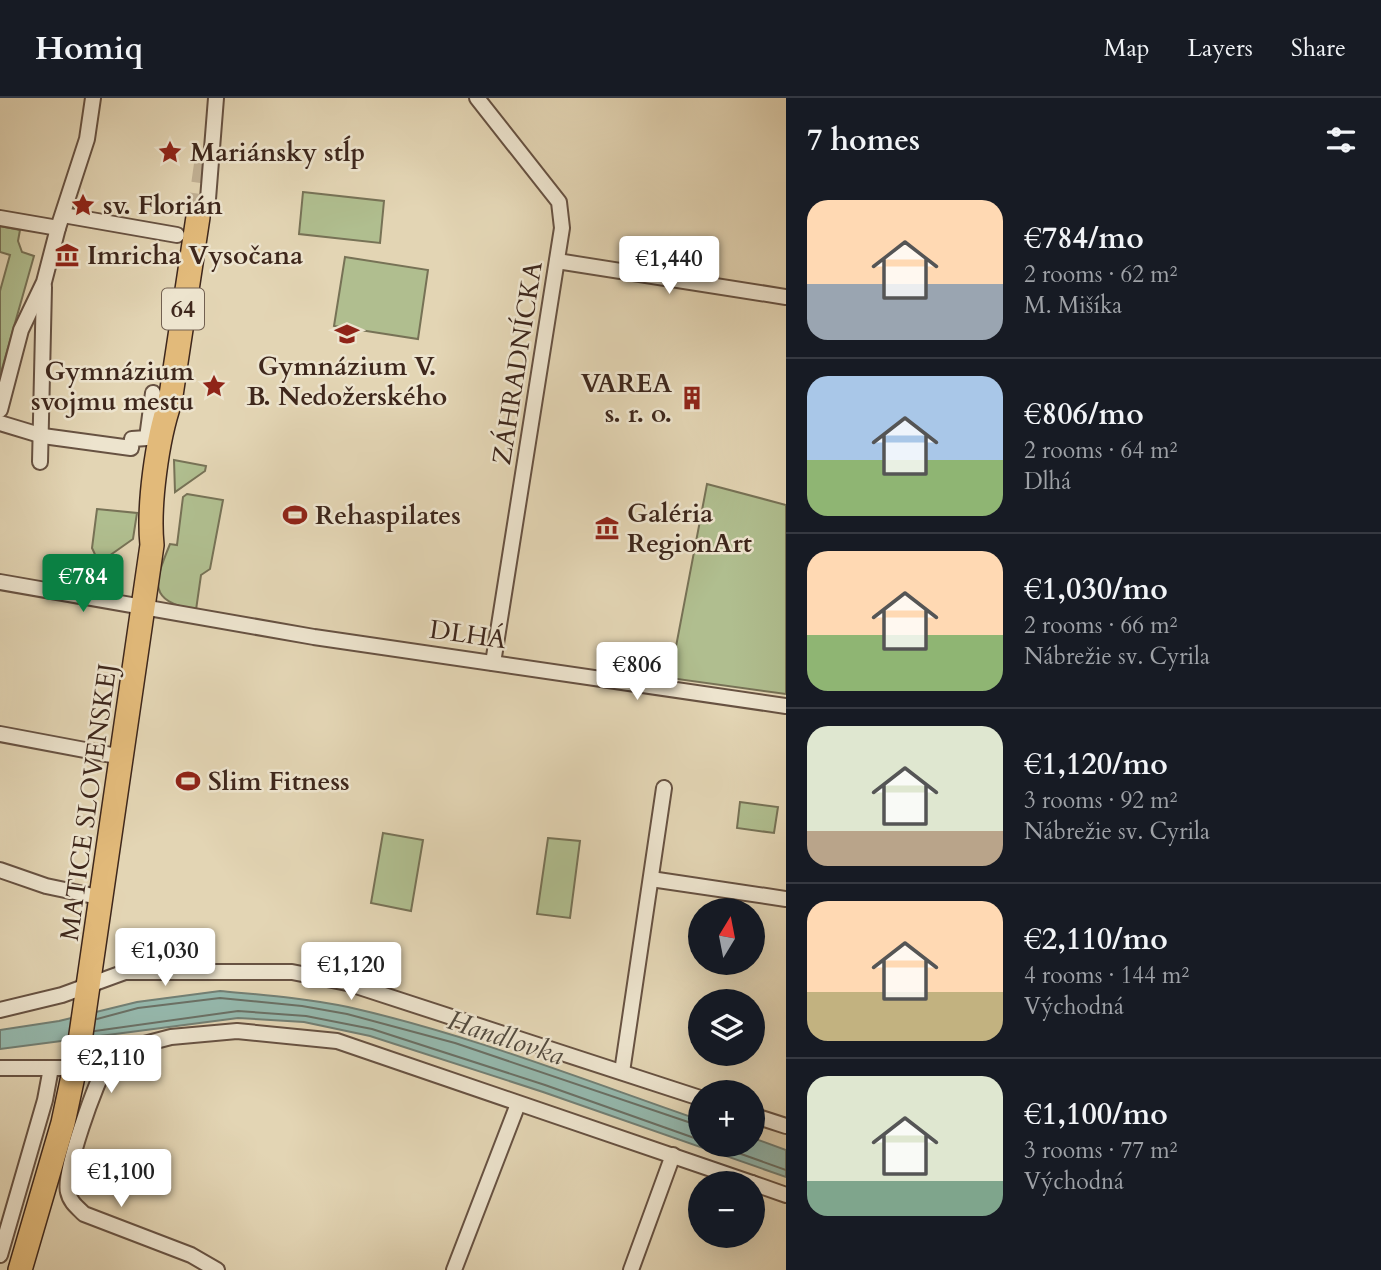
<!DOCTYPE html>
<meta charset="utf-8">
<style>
:root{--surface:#171b24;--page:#20242c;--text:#f1f3f6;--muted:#9ea1a6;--line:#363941;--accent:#0b8043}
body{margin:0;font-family:Cardo,serif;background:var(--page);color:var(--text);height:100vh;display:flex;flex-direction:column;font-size:26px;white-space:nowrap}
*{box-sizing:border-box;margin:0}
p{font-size:23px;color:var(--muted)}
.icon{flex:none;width:38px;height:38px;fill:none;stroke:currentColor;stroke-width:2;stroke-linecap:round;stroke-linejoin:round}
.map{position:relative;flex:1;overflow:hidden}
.drawer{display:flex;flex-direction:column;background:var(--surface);width:595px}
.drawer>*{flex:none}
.needle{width:46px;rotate:10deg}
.buttons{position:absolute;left:688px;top:800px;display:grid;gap:14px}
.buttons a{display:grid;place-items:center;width:77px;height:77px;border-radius:50%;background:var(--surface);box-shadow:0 7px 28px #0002;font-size:35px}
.price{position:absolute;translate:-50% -60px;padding:0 16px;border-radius:7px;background:#fff;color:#222;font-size:23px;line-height:46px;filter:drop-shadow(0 2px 4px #0008)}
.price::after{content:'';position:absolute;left:50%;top:42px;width:21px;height:16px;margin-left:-10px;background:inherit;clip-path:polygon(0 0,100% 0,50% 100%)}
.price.selected{background:var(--accent);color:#fff}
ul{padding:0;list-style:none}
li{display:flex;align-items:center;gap:21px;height:175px;padding:0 21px}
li+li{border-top:2px solid var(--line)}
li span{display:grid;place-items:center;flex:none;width:196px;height:140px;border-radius:21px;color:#555}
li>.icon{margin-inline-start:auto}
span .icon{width:84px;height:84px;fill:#fffc;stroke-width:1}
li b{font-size:30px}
h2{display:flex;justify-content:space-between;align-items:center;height:84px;padding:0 21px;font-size:30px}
header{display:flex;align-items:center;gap:42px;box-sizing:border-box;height:98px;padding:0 35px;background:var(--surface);border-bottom:2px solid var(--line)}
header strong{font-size:33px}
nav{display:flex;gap:38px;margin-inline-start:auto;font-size:24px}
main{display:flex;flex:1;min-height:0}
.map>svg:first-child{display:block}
.green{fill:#b0be8f;stroke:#777256;stroke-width:2}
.water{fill:#95b9ae;stroke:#727f74;stroke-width:2}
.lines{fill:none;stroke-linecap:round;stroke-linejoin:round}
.shore{stroke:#6a7065;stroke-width:2}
.primary-tunnel{stroke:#c2b296;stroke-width:23;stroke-dasharray:23 11;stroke-linecap:butt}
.street-casing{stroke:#675242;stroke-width:18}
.primary-casing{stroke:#3e271c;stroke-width:26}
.street{stroke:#ede4ce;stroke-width:14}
.primary{stroke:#e2ba7a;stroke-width:23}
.labels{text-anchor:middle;stroke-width:5;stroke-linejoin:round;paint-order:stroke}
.shield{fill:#ede4ce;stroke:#726051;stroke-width:2}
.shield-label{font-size:24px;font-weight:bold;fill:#3e271c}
.poi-label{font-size:26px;font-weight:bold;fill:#3e271c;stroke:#ede4ce;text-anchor:start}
.street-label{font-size:26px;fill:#3e271c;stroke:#ede4ce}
.water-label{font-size:28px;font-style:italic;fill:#544c40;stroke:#ede4ce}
</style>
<header>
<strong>Homiq</strong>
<nav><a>Map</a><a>Layers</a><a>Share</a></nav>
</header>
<main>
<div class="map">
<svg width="786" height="1172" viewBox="0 0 786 1172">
<rect width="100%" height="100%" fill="#e3d5b4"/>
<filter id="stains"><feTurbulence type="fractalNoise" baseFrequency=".00286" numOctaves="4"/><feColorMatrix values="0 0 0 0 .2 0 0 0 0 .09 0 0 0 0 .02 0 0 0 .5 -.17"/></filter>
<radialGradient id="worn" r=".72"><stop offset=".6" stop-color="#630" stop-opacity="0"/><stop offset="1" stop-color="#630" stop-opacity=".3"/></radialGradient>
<!-- green -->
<g class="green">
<polygon points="303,94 384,103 380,145 299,136"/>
<polygon points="0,128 20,132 18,143 22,154 34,158 0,278 0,193 10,157 0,154"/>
<polygon points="345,159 428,172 418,241 334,228"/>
<polygon points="174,362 206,368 205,373 175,394"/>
<polygon points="707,386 786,407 786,596 670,580"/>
<path d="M 187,396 L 223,402 L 210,471 L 201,477 L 196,512 C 147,503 154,485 170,446 L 177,447 L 183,399 Z"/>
<polygon points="97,411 137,415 133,441 99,465 92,450"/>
<polygon points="740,704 778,709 774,735 737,730"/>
<polygon points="383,735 423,742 411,813 371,805"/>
<polygon points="548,740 580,743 570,820 537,816"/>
</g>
<!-- water -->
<path class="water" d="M 220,893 C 263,897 306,900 348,909 C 468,936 584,982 700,1022 L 700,1046 L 752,1046 L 753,1040 L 786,1052 L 786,1079 L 543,994 L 370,938 L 304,924 L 238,920 L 0,951 L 0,932 L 59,923 L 137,904 Z"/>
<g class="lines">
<!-- shore -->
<g class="shore">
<polyline points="97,921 138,910 220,900 302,908 347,916 455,945 700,1028"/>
<polyline points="95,933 238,913 306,918 372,931 545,987 700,1042"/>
<polyline points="713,1046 786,1072"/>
</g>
<!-- primary-tunnel -->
<polyline class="primary-tunnel" points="198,119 206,63"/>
<!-- street casing -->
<g class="street-casing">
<g id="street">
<polyline points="477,0 559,104 562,130 493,565"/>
<polyline points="208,101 216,0"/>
<polyline points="63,117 177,137"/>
<polyline points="0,120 58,130 44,184 21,232 0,312"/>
<polyline points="58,130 87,41 93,0"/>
<polyline points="557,163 786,199"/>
<polyline points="0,325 43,338 131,350 132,341 147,340 153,295"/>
<polyline points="40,364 44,189"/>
<polyline points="0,484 314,539 786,608"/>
<polyline points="0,636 122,659"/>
<polyline points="0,772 46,788 103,800"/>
<polyline points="651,781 786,801"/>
<polyline points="0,912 62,897 125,874 292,874 347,885 700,1000"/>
<path d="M 108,964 C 96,983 63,1075 68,1094 C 70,1104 77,1109 84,1116 L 191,1157 L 217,1172"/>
<polyline points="0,970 75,970 91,964 108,964 125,951 171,939 237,933 337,943 752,1085"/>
<polyline points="622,974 664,690"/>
<polyline points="752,1017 786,1028"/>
<polyline points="752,1085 786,1097"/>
<polyline points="0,1157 45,1002 51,970"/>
<polyline points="454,1172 518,1006"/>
<polyline points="631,1172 673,1057"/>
</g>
</g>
<!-- primary casing -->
<g class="primary-casing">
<path id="primary" d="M 20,1172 L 63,1025 L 79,950 L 152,447 C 148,408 157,341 170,304 L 198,119"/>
</g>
<!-- street -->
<use href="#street" class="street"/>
<!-- primary -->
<use href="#primary" class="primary"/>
</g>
<!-- icons -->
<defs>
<g id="sight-bare" transform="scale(1.89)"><path d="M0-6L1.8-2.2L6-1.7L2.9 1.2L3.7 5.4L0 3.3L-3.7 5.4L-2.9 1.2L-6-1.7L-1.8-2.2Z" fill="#8f2418" stroke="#ede4ce" stroke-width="2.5" paint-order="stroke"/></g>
<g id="museum-bare" transform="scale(1.89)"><path d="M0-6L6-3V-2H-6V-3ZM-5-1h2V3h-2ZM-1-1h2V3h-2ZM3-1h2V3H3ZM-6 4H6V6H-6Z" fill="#8f2418" stroke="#ede4ce" stroke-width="2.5" paint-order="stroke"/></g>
<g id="school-bare" transform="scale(1.89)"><path d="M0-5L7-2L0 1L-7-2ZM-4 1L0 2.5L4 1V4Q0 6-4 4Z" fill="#8f2418" stroke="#ede4ce" stroke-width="2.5" paint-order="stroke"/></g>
<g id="building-bare" transform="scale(1.89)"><path d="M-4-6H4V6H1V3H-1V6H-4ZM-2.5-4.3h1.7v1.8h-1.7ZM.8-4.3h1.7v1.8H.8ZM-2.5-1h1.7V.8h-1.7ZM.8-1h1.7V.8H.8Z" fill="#8f2418" stroke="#ede4ce" stroke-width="2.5" paint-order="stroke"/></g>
<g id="stadium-bare" transform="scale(1.89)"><path d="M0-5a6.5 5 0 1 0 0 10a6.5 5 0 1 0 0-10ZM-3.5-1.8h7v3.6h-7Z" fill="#8f2418" stroke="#ede4ce" stroke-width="2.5" paint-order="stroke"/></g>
</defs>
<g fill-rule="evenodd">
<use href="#sight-bare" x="170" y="54"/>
<use href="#sight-bare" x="83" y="107"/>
<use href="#museum-bare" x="67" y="157"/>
<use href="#school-bare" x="347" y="236"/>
<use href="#sight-bare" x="214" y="288"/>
<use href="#building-bare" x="692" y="300"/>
<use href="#stadium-bare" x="295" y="417"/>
<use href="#museum-bare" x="607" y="430"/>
<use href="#stadium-bare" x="188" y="683"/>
</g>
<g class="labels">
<!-- shield labels -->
<rect class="shield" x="162" y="190.5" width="42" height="41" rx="5"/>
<g class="shield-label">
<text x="183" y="219">64</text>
</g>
<!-- poi labels -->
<g class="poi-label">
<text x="190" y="63">Mariánsky stĺp</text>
<text x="103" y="116">sv. Florián</text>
<text x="87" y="166">Imricha Vysočana</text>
<text x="347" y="277" text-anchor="middle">Gymnázium V.<tspan x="347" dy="30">B. Nedožerského</tspan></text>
<text x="194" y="282" text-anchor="end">Gymnázium<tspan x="194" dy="30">svojmu mestu</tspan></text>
<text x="672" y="294" text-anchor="end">VAREA<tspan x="672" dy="30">s. r. o.</tspan></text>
<text x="627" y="424">Galéria<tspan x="627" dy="30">RegionArt</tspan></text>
<text x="315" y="426">Rehaspilates</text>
<text x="208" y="692">Slim Fitness</text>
</g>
<!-- street labels -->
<g class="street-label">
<text transform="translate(517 265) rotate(-81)" y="9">ZÁHRADNÍCKA</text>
<text transform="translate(468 536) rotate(8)" y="9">DLHÁ</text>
<text transform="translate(88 704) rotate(-82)" y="9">MATICE SLOVENSKEJ</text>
</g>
<!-- water labels -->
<g class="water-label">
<text transform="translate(506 939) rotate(18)" y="10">Handlovka</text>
</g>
</g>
<rect width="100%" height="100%" filter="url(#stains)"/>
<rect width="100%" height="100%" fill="url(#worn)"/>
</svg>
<div class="buttons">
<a><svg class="needle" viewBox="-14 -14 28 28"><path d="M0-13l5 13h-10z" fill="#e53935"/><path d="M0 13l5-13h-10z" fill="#9ea1a6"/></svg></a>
<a><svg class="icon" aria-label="layers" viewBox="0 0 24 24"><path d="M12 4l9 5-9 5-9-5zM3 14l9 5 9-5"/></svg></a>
<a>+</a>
<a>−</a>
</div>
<b class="price" style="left:669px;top:198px">€1,440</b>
<b class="price selected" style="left:83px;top:516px">€784</b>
<b class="price" style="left:637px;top:604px">€806</b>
<b class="price" style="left:165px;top:890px">€1,030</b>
<b class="price" style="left:351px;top:904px">€1,120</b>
<b class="price" style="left:111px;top:997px">€2,110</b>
<b class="price" style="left:121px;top:1111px">€1,100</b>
</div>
<section class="drawer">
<h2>7 homes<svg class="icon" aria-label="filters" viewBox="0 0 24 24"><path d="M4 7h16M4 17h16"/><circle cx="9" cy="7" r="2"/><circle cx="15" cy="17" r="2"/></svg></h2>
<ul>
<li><span style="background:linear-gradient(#ffd9b3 60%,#9aa5b1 0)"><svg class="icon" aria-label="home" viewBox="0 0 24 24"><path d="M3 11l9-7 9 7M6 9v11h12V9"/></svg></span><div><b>€784/mo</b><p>2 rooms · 62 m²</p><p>M. Mišíka</p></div></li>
<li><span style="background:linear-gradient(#a9c7e8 60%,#8fb573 0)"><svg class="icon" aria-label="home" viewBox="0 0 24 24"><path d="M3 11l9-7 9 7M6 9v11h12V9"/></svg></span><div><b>€806/mo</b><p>2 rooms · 64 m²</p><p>Dlhá</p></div></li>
<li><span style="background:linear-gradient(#ffd9b3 60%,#8fb573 0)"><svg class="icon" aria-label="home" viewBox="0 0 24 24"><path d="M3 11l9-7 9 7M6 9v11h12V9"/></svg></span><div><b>€1,030/mo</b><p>2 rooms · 66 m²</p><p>Nábrežie sv. Cyrila</p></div></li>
<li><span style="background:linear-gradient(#dfe7d0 75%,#b9a48a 0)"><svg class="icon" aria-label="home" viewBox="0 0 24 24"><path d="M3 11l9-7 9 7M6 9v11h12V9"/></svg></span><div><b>€1,120/mo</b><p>3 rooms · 92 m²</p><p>Nábrežie sv. Cyrila</p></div></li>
<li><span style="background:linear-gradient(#ffd9b3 65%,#c2b280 0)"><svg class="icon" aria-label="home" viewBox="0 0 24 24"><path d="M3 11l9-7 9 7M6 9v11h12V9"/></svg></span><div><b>€2,110/mo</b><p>4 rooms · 144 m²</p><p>Východná</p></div></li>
<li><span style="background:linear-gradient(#dfe7d0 75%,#7fa58c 0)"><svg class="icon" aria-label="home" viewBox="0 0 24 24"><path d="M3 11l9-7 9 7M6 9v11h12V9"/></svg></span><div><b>€1,100/mo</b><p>3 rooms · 77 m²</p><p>Východná</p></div></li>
</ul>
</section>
</main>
